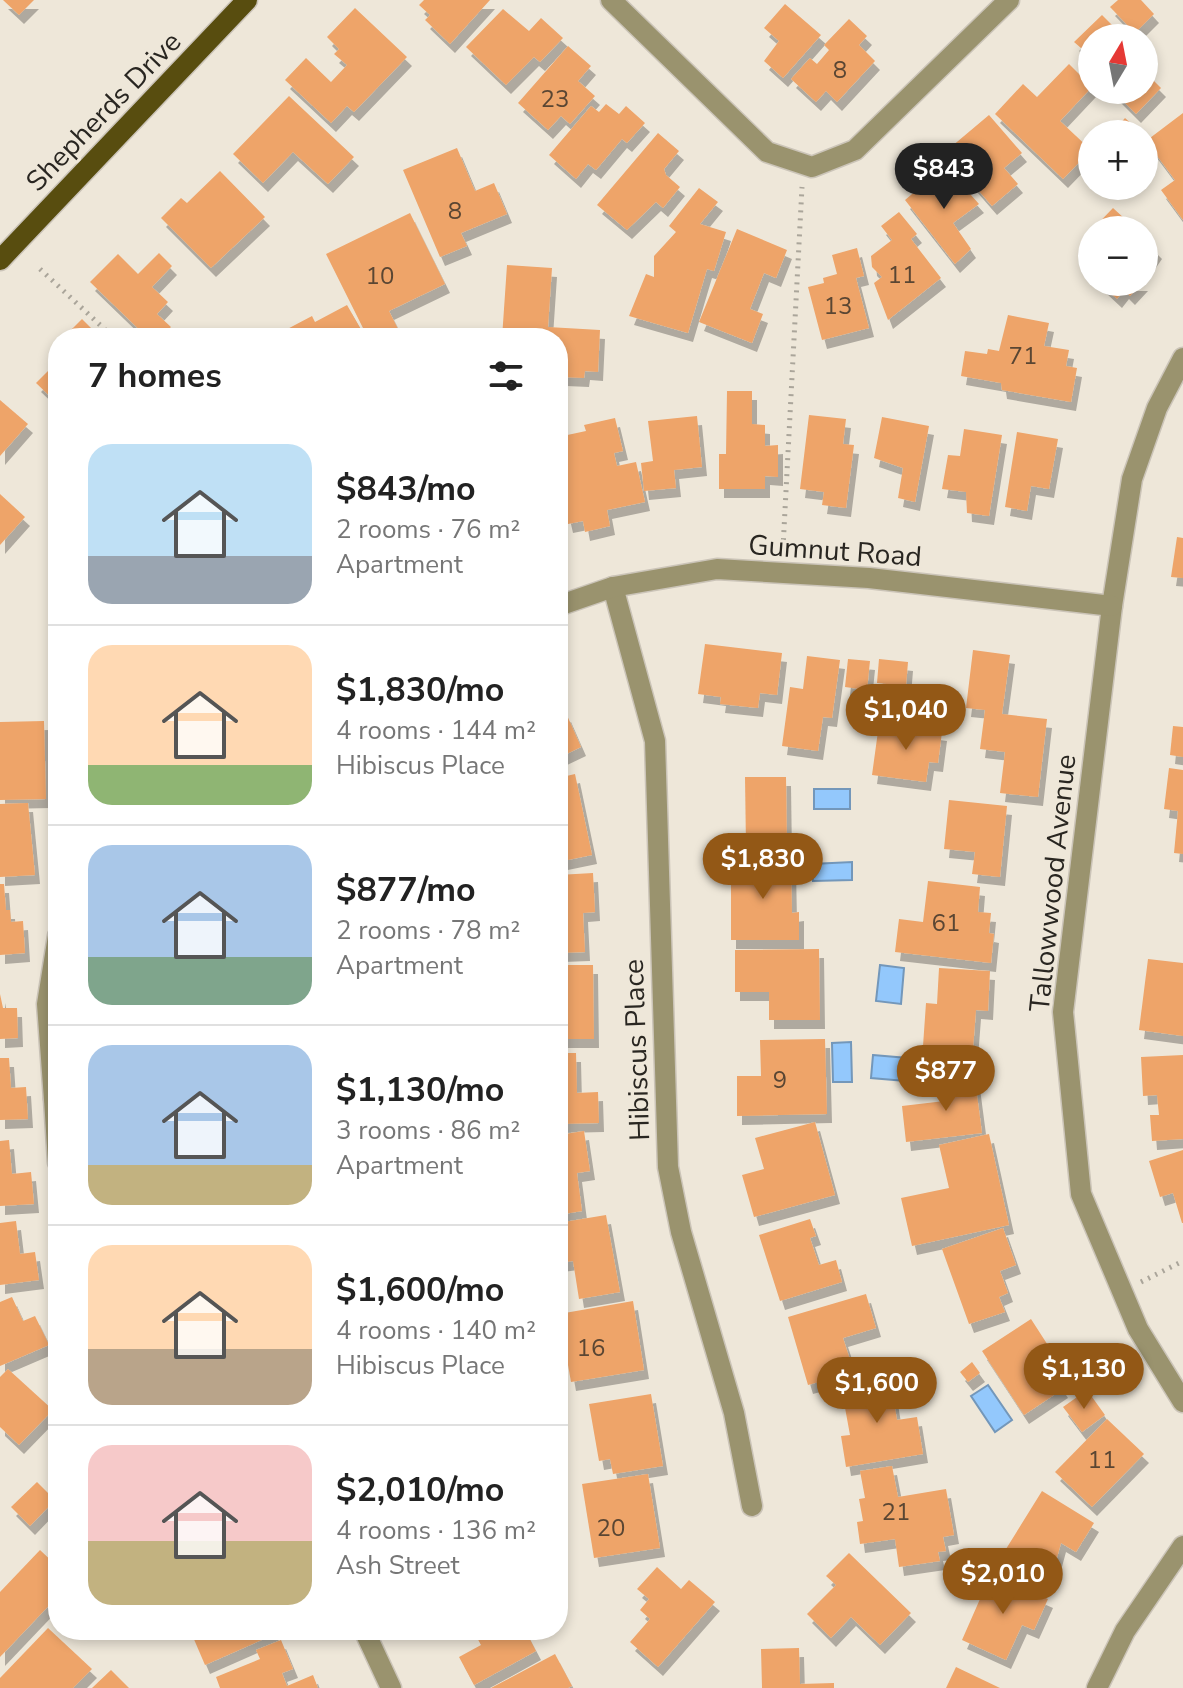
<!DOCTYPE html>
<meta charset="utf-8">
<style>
:root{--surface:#fff;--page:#f2f2f2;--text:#222;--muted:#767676;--line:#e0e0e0;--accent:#935816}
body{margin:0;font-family:"Nunito Sans",sans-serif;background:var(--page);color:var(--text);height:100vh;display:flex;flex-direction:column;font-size:30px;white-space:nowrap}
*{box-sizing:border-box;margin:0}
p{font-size:26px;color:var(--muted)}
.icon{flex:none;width:44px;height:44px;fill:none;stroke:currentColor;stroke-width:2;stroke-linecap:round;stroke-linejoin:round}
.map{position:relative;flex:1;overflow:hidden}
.panel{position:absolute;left:48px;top:328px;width:520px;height:1312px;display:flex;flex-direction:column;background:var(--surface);border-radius:32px;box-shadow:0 4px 12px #0003}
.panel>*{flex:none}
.needle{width:52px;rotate:10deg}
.fabs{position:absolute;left:1078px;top:24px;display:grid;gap:16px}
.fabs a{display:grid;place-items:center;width:80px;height:80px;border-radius:50%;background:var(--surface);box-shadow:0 4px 12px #0003;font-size:40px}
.price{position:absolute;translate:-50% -68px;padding:0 18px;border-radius:28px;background:var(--accent);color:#fff;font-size:26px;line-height:52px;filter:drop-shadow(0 2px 4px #0008)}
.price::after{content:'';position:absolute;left:50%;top:48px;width:24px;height:18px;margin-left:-12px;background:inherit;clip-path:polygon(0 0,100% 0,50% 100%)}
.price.on{background:#222;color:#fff}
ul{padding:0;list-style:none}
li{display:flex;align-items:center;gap:24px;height:200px;padding:0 40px}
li+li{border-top:2px solid var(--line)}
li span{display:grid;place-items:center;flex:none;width:224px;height:160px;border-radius:24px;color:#555}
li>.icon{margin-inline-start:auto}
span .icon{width:96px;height:96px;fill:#fffc;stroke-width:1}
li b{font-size:34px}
h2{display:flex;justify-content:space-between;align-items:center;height:96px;padding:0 40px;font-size:34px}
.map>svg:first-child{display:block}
.water{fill:#93c8fc;stroke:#7397ba;stroke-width:2}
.building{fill:#eea469;filter:url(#shadow)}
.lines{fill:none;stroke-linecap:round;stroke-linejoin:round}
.minor-casing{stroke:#cbc4b8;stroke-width:23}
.major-casing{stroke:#cbc4b8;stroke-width:23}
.path{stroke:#aaa59a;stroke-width:5;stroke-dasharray:2 6;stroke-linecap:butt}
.minor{stroke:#9a936e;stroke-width:20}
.major{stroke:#584d0f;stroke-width:20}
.labels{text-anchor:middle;stroke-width:6;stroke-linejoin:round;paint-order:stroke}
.number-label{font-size:24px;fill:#5a4633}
.street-label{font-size:28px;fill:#292621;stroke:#eee7d9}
</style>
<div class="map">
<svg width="1183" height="1688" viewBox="0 0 1183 1688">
<defs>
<filter id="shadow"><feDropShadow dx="5" dy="9" stdDeviation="0" flood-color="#0004"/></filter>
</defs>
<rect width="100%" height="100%" fill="#eee7d9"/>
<!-- water -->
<g class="water">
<rect x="814" y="789" width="36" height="20"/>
<polygon points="852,862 852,880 813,881 812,864"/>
<polygon points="880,965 904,968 901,1004 876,1001"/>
<polygon points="851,1042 852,1082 833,1082 832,1043"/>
<polygon points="873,1055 919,1059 917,1082 871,1078"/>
<polygon points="988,1385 1012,1420 995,1432 971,1396"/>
</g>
<!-- building -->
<g class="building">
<polygon points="3,0 34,0 19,15"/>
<polygon points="424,0 490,0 450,44 425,20 430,15 419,5"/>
<polygon points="1118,0 1141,0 1154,14 1135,33 1110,7"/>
<polygon points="785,4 821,35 783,78 764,61 779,41 764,28"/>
<polygon points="355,8 407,57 354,112 347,106 331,123 285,80 306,58 331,82 347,65 334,54 339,49 327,37"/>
<polygon points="503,9 529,31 541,18 563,38 540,62 534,57 506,85 466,47"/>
<polygon points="1102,15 1125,38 1092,38 1092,70 1082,60 1088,54 1074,42"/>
<polygon points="849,19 867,36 859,45 875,61 837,102 826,91 816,102 791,79 810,58 817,64 829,50 824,45"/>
<polygon points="568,46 591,66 578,81 595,96 570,124 561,116 548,130 518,103"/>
<polygon points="1069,64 1092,87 1060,121 1091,150 1063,179 995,114 1023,84 1037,97"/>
<polygon points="1144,71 1161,88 1136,114 1112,90 1144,90"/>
<polygon points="289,96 354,157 328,184 293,152 263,183 233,154"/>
<polygon points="606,104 619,114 626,106 645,123 627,143 622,139 596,170 588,164 576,179 549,155 591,106 599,112"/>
<polygon points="1183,113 1183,220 1161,190 1175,180 1146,141"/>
<polygon points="989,115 1022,153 1004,168 1018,184 992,206 945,152"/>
<polygon points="1125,118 1136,128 1131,134 1118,126"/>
<polygon points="658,133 679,151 664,169 666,175 680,187 663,208 656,202 627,230 597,205"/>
<polygon points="457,148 475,191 494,183 507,214 461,233 467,246 440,257 403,170"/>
<polygon points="945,166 979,204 953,223 971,249 955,264 905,200"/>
<polygon points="220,171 265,217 211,268 161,218 181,198 187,203"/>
<polygon points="699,188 718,202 700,224 726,232 714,271 707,269 688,333 629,316 646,274 654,277 654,256 676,232 669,226"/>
<polygon points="1113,208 1137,230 1092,230 1092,251 1081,241"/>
<polygon points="899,212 917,234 911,239 941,278 888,320 874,283 882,277 872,267 871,256 892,240 881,226"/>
<polygon points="410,213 445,284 389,311 399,331 385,338 368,338 326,254"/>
<polygon points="737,229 787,250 776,278 764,273 750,309 763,314 752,343 699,322"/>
<polygon points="1144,237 1157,250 1144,269"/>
<polygon points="857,248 864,276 856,278 869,328 822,340 808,287 824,283 823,278 837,274 832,255"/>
<polygon points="159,253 172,266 152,287 168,302 157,314 171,327 160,338 148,338 90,282 118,254 138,274"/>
<polygon points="507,265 552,268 548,327 600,330 598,372 585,371 584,378 561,377 558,338 502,338"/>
<polygon points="1105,282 1143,282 1130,296 1124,290 1117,299 1102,285"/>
<polygon points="347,305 366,338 278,338 276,335 312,316 315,322"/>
<polygon points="1008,315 1049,323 1044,346 1069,350 1066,366 1077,368 1071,402 1002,390 1001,383 961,376 965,351 987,354 988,349 999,351"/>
<polygon points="82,319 101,338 65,336"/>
<polygon points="58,361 58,404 36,383"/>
<polygon points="727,391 752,391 752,424 765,425 765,446 778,445 778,477 765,476 765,489 719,489 719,454 726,454"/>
<polygon points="0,400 28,424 0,456"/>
<polygon points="809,415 846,419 843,444 854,445 846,508 822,505 824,492 800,489"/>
<polygon points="697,416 702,467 674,470 676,488 644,491 641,463 653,461 648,421"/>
<polygon points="882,417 929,426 915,502 898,498 903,468 874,458"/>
<polygon points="615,418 623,451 614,453 617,466 636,462 645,502 607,510 610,526 585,532 583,521 568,524 558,480 558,437 586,431 584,425"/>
<polygon points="964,429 1002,435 989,516 967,513 966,492 942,489 948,455 960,456"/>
<polygon points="1017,432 1058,439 1049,489 1031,486 1027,511 1005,507"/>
<polygon points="0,494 25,517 0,545"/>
<polygon points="1177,537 1183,538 1183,578 1171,577"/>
<polygon points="705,644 782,653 777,695 760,693 758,708 720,704 721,697 698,694"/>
<polygon points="973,650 1010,655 1002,714 1047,719 1038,797 1000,793 1005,752 980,749 985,710 966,708"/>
<polygon points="807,656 840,660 832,718 823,717 818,751 782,746 790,687 803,689"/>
<polygon points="848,659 870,661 867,690 845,687"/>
<polygon points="879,659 908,662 906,686 877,683"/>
<polygon points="566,713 581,747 558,758 558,716"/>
<polygon points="44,721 46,799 0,800 0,722"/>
<polygon points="879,724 942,732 938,763 929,762 926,782 872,775"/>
<polygon points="1173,726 1183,727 1183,757 1170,755"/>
<polygon points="1169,768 1183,770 1183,854 1174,853 1178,811 1164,809"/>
<polygon points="575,774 592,855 558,862 558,778"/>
<polygon points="745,777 786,777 787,847 746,847"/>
<polygon points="949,800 1007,806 1000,877 972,874 975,852 944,849"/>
<polygon points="28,803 35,875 0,877 0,804"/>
<polygon points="731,859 791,859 792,913 799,912 799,940 731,940"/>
<polygon points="593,873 595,912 583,913 585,952 558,953 558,875"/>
<polygon points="928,881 980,887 978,912 991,913 989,933 994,934 991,963 895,952 899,919 923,922"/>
<polygon points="0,884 4,884 6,910 10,910 11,922 23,921 25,953 0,955"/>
<polygon points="819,949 820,1020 769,1020 769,992 735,992 735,950"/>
<polygon points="1148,959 1183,963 1183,1036 1139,1030"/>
<polygon points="565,965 593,965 594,1039 558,1039 558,986 566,986"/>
<polygon points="939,968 990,971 988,1011 976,1010 973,1049 923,1046 926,1003 937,1004"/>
<polygon points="0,994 3,1008 17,1008 18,1038 0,1039"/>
<polygon points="825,1039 827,1114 737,1116 737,1076 761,1076 760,1040"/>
<polygon points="558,1053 576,1053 577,1093 598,1092 599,1123 558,1124"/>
<polygon points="1183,1055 1183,1139 1152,1141 1150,1115 1159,1115 1157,1095 1143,1096 1141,1057"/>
<polygon points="0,1058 9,1058 11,1088 26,1087 28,1119 0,1120"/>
<polygon points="974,1072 982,1133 906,1142 902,1106 953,1100 950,1074"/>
<polygon points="815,1122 835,1195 754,1217 742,1175 764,1169 755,1138"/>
<polygon points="584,1131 590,1171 577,1173 582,1211 558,1215 558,1135"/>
<polygon points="989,1134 1009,1225 912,1246 901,1198 949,1188 939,1145"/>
<polygon points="9,1140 12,1174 31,1172 34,1204 0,1206 0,1141"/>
<polygon points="1183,1150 1183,1223 1182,1223 1173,1193 1160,1197 1149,1161"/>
<polygon points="606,1215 620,1292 579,1299 573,1261 558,1263 558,1223"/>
<polygon points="810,1219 816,1236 810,1238 819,1265 836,1260 842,1282 780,1301 759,1235"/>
<polygon points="16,1221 20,1254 35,1252 39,1280 0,1285 0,1223"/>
<polygon points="1003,1228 1016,1265 1000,1271 1008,1293 999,1297 1005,1312 969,1324 942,1249"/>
<polygon points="866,1294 876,1328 843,1338 854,1372 808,1385 788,1317"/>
<polygon points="12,1297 23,1321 35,1316 49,1345 0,1366 0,1302"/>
<polygon points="633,1301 644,1370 571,1382 559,1314"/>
<polygon points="1031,1319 1051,1350 1042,1357 1063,1389 1024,1415 982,1351"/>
<polygon points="972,1362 980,1373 968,1382 960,1372"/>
<polygon points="8,1369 53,1410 19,1445 0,1427 0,1377"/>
<polygon points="890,1377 897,1420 917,1417 923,1454 846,1467 841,1436 850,1435 841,1386"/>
<polygon points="1087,1390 1105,1415 1082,1432 1063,1407"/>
<polygon points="651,1394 663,1466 613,1474 610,1459 599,1461 589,1404"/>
<polygon points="1107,1419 1144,1454 1092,1507 1055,1472"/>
<polygon points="892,1466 898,1497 946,1489 954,1535 943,1537 946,1551 938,1552 940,1561 899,1567 895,1539 860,1544 857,1522 863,1521 859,1499 865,1498 860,1471"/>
<polygon points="648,1474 660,1548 594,1558 582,1484"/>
<polygon points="37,1482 55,1500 30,1526 11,1507"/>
<polygon points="1042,1491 1094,1523 1076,1552 1061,1543 1055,1565 1045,1564 1036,1579 1001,1557"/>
<polygon points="40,1550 58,1567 58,1596 0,1657 0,1592"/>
<polygon points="849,1553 911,1613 880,1645 851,1617 831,1638 807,1614 836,1585 826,1576"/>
<polygon points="657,1567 681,1589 689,1580 715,1602 658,1667 630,1642 650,1619 640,1610 649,1599 637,1589"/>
<polygon points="991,1574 1048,1599 1034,1630 1022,1625 1006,1660 962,1640"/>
<polygon points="48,1628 92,1669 73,1688 0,1688 0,1678"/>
<polygon points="190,1630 273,1630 275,1634 205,1665"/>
<polygon points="473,1630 525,1630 536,1651 474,1685 459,1657 481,1645"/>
<polygon points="281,1640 293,1669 282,1673 287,1686 313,1675 318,1688 220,1688 216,1677 260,1659 256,1650"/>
<polygon points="799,1648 800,1684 834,1683 834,1688 762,1688 761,1649"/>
<polygon points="555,1654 572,1686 568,1688 491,1688"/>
<polygon points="956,1667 1000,1688 946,1688"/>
<polygon points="111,1670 129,1688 92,1688"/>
</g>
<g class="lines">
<!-- minor casing -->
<g class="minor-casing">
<g id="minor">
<polyline points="611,0 767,152 812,167 855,150 1009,0"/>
<polyline points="1183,358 1157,408 1132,479 1112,606 1063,1012 1081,1194 1138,1329 1183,1402"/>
<polyline points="613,587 655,741 668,1167 681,1232 734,1413 752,1506"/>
<polyline points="558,606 613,587 717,569 869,578 1112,606"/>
<polyline points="58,936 47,1004 54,1099 58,1099"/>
<polyline points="54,1099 58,1162"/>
<polyline points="364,1630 391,1688"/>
<polyline points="1097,1688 1125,1631 1183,1546"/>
</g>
</g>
<!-- major casing -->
<g class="major-casing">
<polyline id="major" points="0,260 247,0"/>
</g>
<!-- path -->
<g class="path">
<polyline points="40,269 114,338"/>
<polyline points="783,548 802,187"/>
<polyline points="1141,1282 1183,1261"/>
</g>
<!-- minor -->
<use href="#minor" class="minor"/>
<!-- major -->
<use href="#major" class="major"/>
</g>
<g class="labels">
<!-- number labels -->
<g class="number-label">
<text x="840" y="78">8</text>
<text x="555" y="107">23</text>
<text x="455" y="219">8</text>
<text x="902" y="283">11</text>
<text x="380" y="284">10</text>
<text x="838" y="314">13</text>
<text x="1023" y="364">71</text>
<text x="946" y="931">61</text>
<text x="780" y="1088">9</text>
<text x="591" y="1356">16</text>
<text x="1102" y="1468">11</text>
<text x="896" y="1520">21</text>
<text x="611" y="1536">20</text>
</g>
<!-- street labels -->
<g class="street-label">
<text transform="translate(103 111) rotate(-46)" y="10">Shepherds Drive</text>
<text transform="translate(835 550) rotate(4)" y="10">Gumnut Road</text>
<text transform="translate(1052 883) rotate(-84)" y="10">Tallowwood Avenue</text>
<text transform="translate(636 1050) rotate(-92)" y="10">Hibiscus Place</text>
</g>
</g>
</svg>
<div class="fabs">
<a><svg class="needle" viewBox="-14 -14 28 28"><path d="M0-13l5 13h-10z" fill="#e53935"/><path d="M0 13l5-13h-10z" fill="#767676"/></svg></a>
<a>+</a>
<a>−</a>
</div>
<b class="price on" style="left:944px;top:211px">$843</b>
<b class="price" style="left:906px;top:752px">$1,040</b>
<b class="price" style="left:763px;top:901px">$1,830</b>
<b class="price" style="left:946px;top:1113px">$877</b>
<b class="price" style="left:1084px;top:1411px">$1,130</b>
<b class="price" style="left:877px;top:1425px">$1,600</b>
<b class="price" style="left:1003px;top:1616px">$2,010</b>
<section class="panel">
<h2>7 homes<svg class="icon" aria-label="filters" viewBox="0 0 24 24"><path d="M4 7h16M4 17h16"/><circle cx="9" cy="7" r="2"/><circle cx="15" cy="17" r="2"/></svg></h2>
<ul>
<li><span style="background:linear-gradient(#bfe0f5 70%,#9aa5b1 0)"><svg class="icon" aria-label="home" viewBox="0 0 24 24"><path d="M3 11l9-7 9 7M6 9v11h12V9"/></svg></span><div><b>$843/mo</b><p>2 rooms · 76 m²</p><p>Apartment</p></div></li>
<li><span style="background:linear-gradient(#ffd9b3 75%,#8fb573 0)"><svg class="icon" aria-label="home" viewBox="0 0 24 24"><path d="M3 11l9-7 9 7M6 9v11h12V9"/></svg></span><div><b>$1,830/mo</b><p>4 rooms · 144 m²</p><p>Hibiscus Place</p></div></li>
<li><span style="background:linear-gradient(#a9c7e8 70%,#7fa58c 0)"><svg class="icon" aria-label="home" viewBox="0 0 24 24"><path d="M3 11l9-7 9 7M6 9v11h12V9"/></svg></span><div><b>$877/mo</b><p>2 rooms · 78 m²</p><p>Apartment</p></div></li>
<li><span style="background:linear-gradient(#a9c7e8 75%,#c2b280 0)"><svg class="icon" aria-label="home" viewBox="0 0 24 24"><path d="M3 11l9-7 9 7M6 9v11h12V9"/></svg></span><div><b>$1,130/mo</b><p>3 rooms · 86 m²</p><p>Apartment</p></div></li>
<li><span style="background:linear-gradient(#ffd9b3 65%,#b9a48a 0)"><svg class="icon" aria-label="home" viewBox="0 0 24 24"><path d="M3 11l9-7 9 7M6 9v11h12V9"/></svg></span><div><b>$1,600/mo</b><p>4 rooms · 140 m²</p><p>Hibiscus Place</p></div></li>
<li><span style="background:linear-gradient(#f6c9c9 60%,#c2b280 0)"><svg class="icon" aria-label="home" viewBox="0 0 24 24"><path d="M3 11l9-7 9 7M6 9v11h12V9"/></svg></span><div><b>$2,010/mo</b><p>4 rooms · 136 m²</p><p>Ash Street</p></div></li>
</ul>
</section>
</div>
